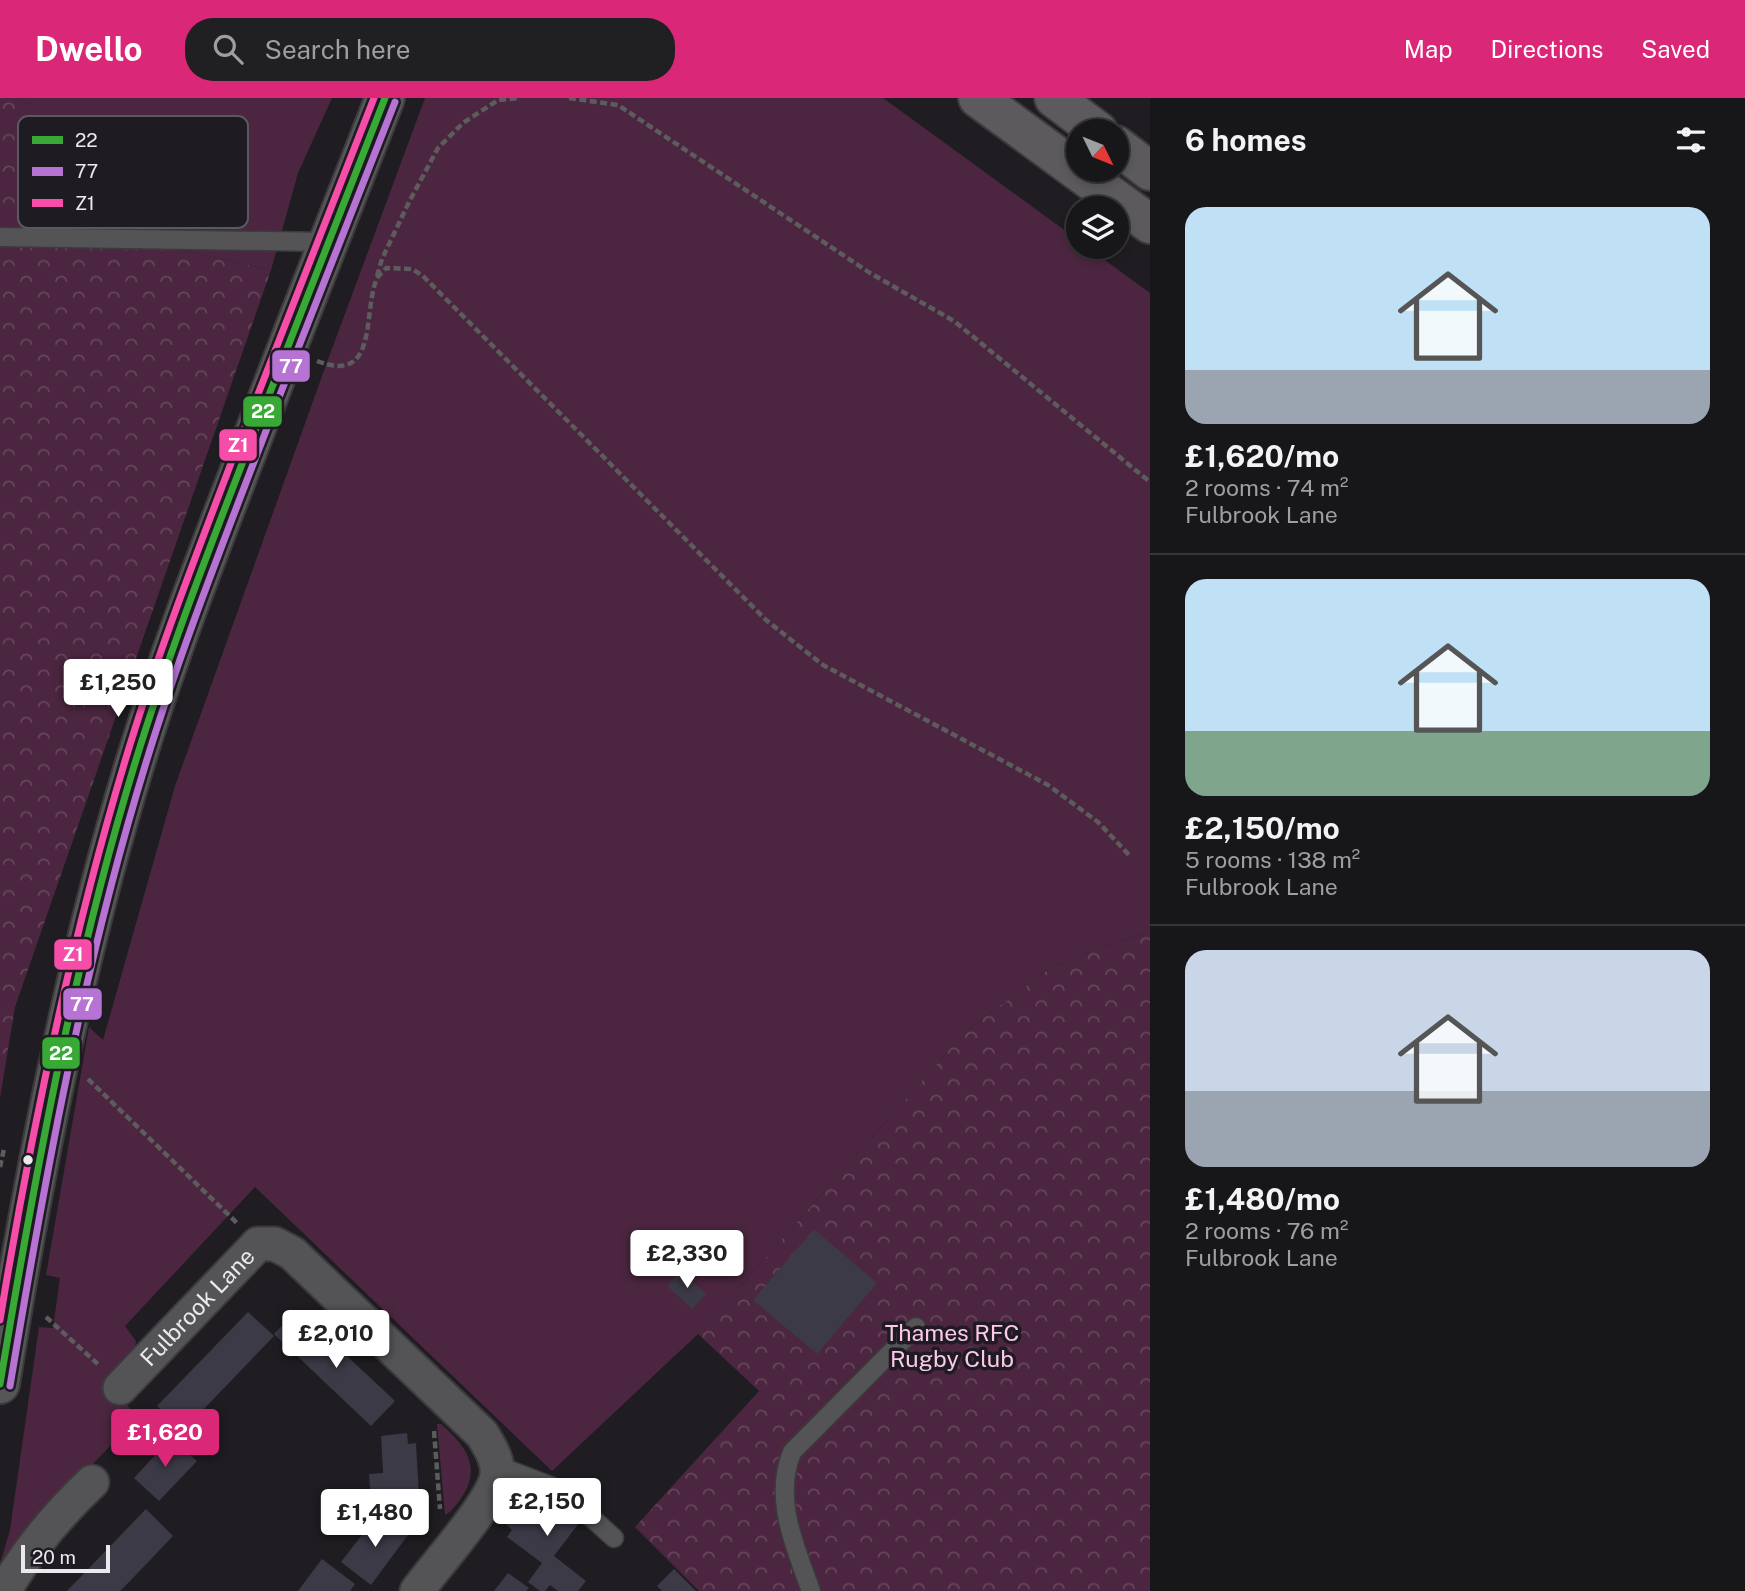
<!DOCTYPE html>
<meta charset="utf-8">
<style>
:root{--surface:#171619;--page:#201f22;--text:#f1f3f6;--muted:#9e9fa2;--line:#363538;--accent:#db2777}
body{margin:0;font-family:"Public Sans",sans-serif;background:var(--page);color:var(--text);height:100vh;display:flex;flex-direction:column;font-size:26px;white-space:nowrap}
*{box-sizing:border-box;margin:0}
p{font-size:23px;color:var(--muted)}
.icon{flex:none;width:38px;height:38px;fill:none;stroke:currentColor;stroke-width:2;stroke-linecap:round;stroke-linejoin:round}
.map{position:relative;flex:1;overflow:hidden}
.side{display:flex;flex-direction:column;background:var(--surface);width:595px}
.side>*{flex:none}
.needle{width:46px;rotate:133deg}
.fabs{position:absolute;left:1066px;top:21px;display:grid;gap:14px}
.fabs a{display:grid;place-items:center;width:63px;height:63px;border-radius:50%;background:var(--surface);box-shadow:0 4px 10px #0003,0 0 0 2px var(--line);font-size:35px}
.scale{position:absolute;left:21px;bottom:18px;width:89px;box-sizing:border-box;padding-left:7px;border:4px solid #ebe8ee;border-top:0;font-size:19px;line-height:24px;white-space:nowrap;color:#ebe8ee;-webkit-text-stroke:5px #1e1b23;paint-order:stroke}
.price{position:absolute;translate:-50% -60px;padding:0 16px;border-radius:7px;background:#fff;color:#222;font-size:23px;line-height:46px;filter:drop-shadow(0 2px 4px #0008)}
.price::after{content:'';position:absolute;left:50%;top:42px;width:21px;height:16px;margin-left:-10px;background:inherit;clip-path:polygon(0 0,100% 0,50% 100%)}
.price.current{background:var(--accent);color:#fff}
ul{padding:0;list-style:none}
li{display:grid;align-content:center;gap:14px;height:371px;padding:0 35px}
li+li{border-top:2px solid var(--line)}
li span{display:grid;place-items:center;height:217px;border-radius:21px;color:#555}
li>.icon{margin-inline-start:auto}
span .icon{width:126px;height:126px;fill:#fffc;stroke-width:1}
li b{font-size:30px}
h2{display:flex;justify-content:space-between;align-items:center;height:84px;padding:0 35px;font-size:30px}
header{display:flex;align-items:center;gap:42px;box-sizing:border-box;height:98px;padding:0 35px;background:var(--accent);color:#fff}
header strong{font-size:33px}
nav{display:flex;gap:38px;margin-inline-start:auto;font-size:24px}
.search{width:490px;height:63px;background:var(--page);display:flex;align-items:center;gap:18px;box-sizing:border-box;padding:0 24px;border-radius:28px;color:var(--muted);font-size:26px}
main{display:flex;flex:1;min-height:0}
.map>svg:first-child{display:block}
.green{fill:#4c2640}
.forest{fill:url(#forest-crowns)}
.building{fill:#3c3a46}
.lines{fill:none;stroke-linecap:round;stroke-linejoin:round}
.lane-casing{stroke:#3c3a3d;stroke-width:21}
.street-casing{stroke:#3c3a3d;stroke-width:37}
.secondary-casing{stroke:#3c3a3d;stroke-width:42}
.highway-casing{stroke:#3c3a3d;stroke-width:42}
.path{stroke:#5d5c5d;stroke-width:4.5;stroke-dasharray:7 3.5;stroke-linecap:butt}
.lane{stroke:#545355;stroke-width:18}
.street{stroke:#545355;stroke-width:33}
.secondary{stroke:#575657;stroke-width:38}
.highway{stroke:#5c5a5d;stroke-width:38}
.bus-1-casing{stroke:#1e1b23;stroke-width:12}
.bus-2-casing{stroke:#1e1b23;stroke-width:12}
.bus-3-casing{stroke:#1e1b23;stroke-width:12}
.bus-1{stroke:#39a935;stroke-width:7}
.bus-2{stroke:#b673d3;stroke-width:7}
.bus-3{stroke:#f54da8;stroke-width:7}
.bus-dot{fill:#ebe8ee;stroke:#1e1b23;stroke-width:2.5}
.labels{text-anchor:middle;stroke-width:7;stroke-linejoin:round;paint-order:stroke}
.street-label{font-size:23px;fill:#ebe8ee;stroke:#1e1b23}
.park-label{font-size:23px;fill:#fdc8e9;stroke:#1e1b23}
.key{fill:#1e1b23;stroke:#5c5860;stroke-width:2}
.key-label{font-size:19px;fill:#ebe8ee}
.line-badge{stroke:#1e1b23;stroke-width:2.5}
.badge-label{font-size:19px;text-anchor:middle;font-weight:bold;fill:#fff}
</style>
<header>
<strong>Dwello</strong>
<div class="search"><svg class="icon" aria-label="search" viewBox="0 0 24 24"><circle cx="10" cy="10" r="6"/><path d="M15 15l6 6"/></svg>Search here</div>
<nav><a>Map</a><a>Directions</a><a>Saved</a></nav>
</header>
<main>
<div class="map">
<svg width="1150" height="1493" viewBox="0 0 1150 1493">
<defs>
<pattern id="forest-crowns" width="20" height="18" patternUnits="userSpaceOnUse" patternTransform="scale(1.75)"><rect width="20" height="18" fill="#4c2640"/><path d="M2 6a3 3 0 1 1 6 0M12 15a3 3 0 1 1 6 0" fill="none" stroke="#66465c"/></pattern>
</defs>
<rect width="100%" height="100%" fill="#1f1d21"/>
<!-- green -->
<g class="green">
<polygon points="21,0 332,0 298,75 271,172 177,151"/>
<polygon points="425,0 883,0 1078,142 1078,149 1087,149 1150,195 1150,833 1053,868 966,933 698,1236 552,1373 255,1089 125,1228 136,1243 133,1260 113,1281 136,1322 68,1391 0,1486 0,1466 10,1432 39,1229 53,1230 60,1180 46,1177 89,929 103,942 175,688 326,267"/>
<path d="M 437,1326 L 441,1326 C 466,1348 483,1370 460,1402 C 455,1408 452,1414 445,1417 Z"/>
</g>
<!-- forest -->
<g class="forest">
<polygon points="0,0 21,0 177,151 271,172 15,909 0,1000"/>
<polygon points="1150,833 1150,1493 699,1493 635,1429 759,1293 698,1236 966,933 1053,868"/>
</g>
<!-- building -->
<g class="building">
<polygon points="814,1131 877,1185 817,1256 753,1202"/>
<polygon points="681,1173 706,1196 692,1211 667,1188"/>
<polygon points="248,1214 274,1238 201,1314 213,1326 195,1345 157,1308"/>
<polygon points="293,1216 312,1234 316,1229 395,1303 371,1328 274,1236"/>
<polygon points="407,1335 408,1346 416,1345 419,1399 371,1403 369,1376 383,1375 381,1338"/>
<polygon points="171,1340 197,1363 159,1403 134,1380"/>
<polygon points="546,1388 585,1417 554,1458 586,1483 578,1493 558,1493 550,1487 545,1493 540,1493 528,1484 542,1465 507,1439 512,1432 506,1426 527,1398 534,1404"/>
<polygon points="146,1411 173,1438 130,1483 120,1493 67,1493"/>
<polygon points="379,1415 408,1437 371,1487 341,1464"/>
<polygon points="322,1461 355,1486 350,1493 298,1493"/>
<polygon points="674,1471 696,1493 662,1493 657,1488"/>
<polygon points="508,1475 529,1490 526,1493 494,1493"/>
</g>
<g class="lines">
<!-- lane casing -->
<g class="lane-casing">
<g id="lane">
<polyline points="0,139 328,144"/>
<polyline points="496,1367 561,1392 614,1440"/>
<path d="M 811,1493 C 795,1448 773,1401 792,1354 L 916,1229"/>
</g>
</g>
<!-- street casing -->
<g class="street-casing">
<g id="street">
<path id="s1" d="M 120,1290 L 258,1146 L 275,1146 L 292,1155 L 482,1336 C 490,1349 501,1366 496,1382 C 488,1409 436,1467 417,1493"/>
<path d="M 4,1493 C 28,1452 57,1417 92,1384"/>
</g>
</g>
<!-- secondary casing -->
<g class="secondary-casing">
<path id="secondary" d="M 0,1286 C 34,1075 73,869 135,665 C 167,561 206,460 245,359 C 291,239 338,120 385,0"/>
</g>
<!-- highway casing -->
<g class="highway-casing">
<g id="highway">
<polyline points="978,0 1150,126"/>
<polyline points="1054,0 1098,33"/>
<polyline points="1116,47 1150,73"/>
</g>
</g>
<!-- path -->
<g class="path">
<polyline points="569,0 618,7 870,175 954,223 1150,384"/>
<polyline points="377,178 382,161 409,104 438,50 463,25 498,2 519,0"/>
<path d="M 317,263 C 378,287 363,217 376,183 C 377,178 383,174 386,170 L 412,171 L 423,178 L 766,522 L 823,567 L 1048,687 L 1098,724 L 1130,758"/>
<polyline points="88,981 238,1126"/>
<polyline points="0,1069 4,1051"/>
<polyline points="46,1219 100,1268"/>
<polyline points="434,1333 440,1411"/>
</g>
<!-- lane -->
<use href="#lane" class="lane"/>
<!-- street -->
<use href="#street" class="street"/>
<!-- secondary -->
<use href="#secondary" class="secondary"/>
<!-- highway -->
<use href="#highway" class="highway"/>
<!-- bus-1 casing -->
<g class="bus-1-casing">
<path id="bus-1" d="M 0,1286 C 35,1077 73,868 135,665 C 166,564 204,464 242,366 C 290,244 337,122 385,0"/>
</g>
<!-- bus-2 casing -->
<g class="bus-2-casing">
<path id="bus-2" d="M 10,1288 C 45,1079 83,870 145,668 C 176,566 214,468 252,369 C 299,247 347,125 395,4"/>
</g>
<!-- bus-3 casing -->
<g class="bus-3-casing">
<path id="bus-3" d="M 0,1222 C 31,1033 70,846 125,663 C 156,560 195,460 233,360 C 280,240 327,120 374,0"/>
</g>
<!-- bus-1 -->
<use href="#bus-1" class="bus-1"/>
<!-- bus-2 -->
<use href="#bus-2" class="bus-2"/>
<!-- bus-3 -->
<use href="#bus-3" class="bus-3"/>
</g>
<!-- markers -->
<circle class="bus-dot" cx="28" cy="1062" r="6"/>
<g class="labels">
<!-- street labels -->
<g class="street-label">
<text dy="8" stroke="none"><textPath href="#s1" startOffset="112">Fulbrook Lane</textPath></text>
</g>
<!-- park labels -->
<g class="park-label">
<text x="952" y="1243">Thames RFC<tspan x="952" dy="26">Rugby Club</tspan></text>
</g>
</g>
<!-- legend -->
<rect x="18" y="18" width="230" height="112" rx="10" class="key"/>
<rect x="32" y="38" width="31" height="8" fill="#39a935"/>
<rect x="32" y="69" width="31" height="9" fill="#b673d3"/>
<rect x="32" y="101" width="31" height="8" fill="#f54da8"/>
<g class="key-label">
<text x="75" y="49">22</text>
<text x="75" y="80">77</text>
<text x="75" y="112">Z1</text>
</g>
<g class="line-badge">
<rect x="271" y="251" width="40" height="34" rx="7" fill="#b673d3"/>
<rect x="242" y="297" width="41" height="33" rx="7" fill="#39a935"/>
<rect x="218" y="330" width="40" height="34" rx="7" fill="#f54da8"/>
<rect x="53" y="840" width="40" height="33" rx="7" fill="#f54da8"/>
<rect x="62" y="889" width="41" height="34" rx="7" fill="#b673d3"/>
<rect x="41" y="938" width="40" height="34" rx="7" fill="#39a935"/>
</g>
<g class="badge-label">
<text x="291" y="275">77</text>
<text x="263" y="320">22</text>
<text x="238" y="354">Z1</text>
<text x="73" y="863">Z1</text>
<text x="82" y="913">77</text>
<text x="61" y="962">22</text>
</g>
</svg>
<div class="fabs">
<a><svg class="needle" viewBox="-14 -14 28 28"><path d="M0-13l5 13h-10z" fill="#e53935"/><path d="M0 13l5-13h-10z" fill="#9e9fa2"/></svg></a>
<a><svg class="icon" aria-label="layers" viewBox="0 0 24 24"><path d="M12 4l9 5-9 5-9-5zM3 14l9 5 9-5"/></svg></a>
</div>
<div class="scale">20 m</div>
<b class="price" style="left:118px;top:621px">£1,250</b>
<b class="price" style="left:687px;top:1192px">£2,330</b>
<b class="price" style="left:336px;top:1272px">£2,010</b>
<b class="price current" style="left:165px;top:1371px">£1,620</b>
<b class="price" style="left:547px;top:1440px">£2,150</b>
<b class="price" style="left:375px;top:1451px">£1,480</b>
</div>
<section class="side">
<h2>6 homes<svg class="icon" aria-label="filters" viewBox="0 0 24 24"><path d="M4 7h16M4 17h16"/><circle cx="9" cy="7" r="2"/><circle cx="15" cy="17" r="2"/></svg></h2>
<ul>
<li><span style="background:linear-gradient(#bfe0f5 75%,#9aa5b1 0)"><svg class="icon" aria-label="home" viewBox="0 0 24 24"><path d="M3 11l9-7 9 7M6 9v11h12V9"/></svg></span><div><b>£1,620/mo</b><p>2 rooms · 74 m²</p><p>Fulbrook Lane</p></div></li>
<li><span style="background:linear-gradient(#bfe0f5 70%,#7fa58c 0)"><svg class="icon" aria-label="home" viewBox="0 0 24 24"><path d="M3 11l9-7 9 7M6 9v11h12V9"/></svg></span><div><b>£2,150/mo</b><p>5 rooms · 138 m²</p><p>Fulbrook Lane</p></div></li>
<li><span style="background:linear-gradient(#c9d6e8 65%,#9aa5b1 0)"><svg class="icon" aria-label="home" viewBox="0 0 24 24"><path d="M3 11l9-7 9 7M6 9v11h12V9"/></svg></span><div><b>£1,480/mo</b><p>2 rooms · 76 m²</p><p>Fulbrook Lane</p></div></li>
</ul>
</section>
</main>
